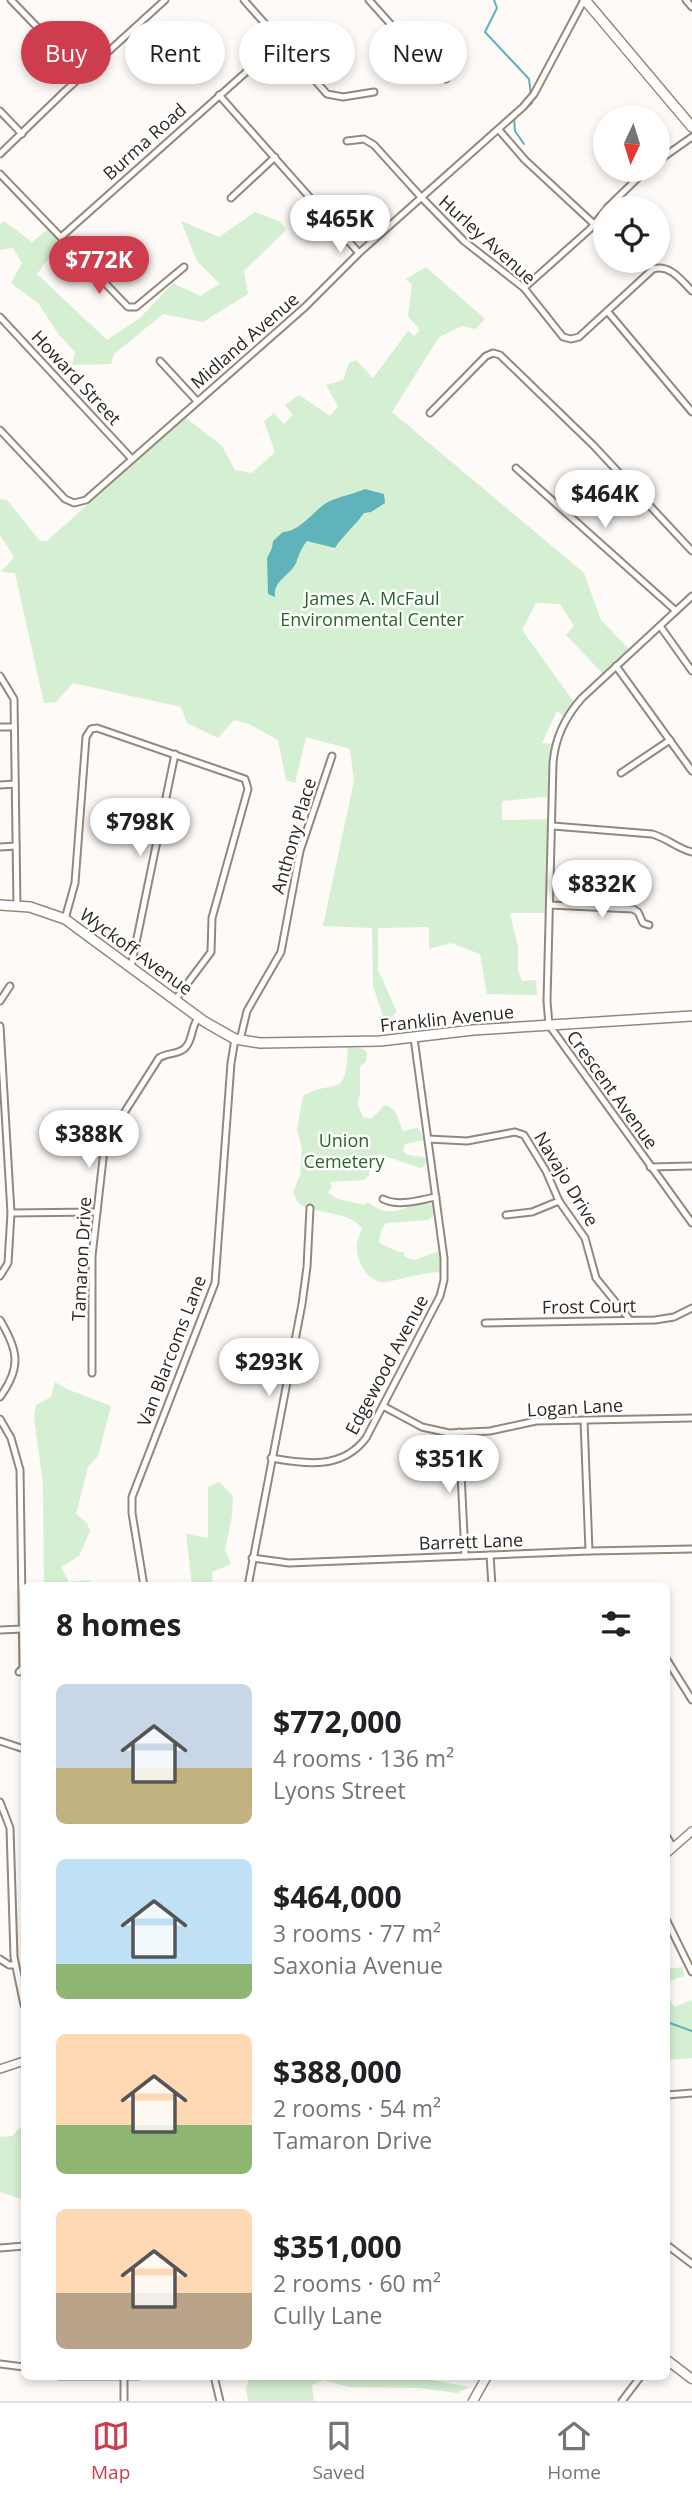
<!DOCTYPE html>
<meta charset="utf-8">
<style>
:root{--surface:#fff;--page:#f2f2f2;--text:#202124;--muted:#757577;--line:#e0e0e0;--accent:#ce3d4e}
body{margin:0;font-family:"Open Sans",sans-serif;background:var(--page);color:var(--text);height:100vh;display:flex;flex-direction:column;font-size:26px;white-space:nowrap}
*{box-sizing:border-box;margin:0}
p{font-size:23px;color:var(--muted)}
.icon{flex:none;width:38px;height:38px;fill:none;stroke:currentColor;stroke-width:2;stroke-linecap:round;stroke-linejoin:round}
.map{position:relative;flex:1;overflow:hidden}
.drawer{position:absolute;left:21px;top:1582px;width:649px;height:798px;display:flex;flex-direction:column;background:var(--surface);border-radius:10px;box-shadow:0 4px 10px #0003}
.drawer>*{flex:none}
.hud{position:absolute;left:21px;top:21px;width:651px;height:63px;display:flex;gap:14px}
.needle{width:46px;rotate:184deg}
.fabs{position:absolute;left:593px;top:105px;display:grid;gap:14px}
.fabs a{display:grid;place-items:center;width:77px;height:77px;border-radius:50%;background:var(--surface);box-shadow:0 4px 10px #0003;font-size:35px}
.price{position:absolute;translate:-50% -60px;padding:0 16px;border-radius:24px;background:#fff;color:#222;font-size:23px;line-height:46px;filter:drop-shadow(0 2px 4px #0008)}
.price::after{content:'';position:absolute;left:50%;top:42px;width:21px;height:16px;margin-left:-10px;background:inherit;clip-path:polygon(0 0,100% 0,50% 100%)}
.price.selected{background:var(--accent);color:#fff}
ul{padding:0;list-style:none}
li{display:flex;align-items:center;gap:21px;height:175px;padding:0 35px}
li span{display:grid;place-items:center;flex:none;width:196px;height:140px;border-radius:10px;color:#555}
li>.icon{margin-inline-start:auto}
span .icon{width:84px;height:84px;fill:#fffc;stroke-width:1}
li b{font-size:30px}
h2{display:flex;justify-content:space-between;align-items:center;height:84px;padding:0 35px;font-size:30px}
.pill{padding:0 24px;border-radius:32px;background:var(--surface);box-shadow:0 4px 10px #0003;font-size:24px;line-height:63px}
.pill.selected{background:var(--accent);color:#fff}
.menu{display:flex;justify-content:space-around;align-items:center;height:98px;border-top:2px solid var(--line);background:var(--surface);font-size:19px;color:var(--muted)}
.menu a{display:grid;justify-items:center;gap:4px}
.menu .selected{color:var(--accent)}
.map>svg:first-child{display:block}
.green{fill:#d4efd1}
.water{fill:#60b3ba}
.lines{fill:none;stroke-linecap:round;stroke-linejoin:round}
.stream{stroke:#60b3ba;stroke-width:2}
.minor-casing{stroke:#95887b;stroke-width:9}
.tertiary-casing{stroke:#95887b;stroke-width:10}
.secondary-casing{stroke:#95887b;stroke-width:11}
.primary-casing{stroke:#95887b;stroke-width:12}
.minor{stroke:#fff;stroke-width:5}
.tertiary{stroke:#fff;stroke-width:7}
.secondary{stroke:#fff;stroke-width:8}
.primary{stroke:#fff;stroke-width:9}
.labels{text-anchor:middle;stroke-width:5;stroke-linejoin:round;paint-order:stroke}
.street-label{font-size:18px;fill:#2d2823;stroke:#fff}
.park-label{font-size:18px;fill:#2a6528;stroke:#fff}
</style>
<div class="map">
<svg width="692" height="2401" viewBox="0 0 692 2401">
<rect width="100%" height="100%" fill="#fdfaf7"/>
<!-- green -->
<g class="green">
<polygon points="255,212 281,222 286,230 244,271 248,294 203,322 163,314 114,354 111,364 72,365 75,352 59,335 38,303 11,283 22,263 13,248 0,250 0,224 4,221 32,242 51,227 63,239 37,274 107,340 140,318 173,283 200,296 220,284 197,261 181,221 219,237"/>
<polygon points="426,267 485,319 476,329 462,326 439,337 392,412 584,573 601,620 632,652 605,676 566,635 574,626 560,604 536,603 522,630 576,705 566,718 557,711 542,743 555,744 553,796 502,801 502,820 554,819 550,913 510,913 518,948 518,970 522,981 536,980 537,995 487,994 480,954 451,943 429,949 429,927 378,928 378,970 397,1012 385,1022 373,986 372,928 323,926 354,781 350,749 306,737 295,783 286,780 278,740 249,724 234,720 218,738 187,723 181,707 73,683 56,702 44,703 15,573 1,572 14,557 0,535 0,499 7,500 40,541 47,541 185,417 222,446 235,470 252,473 275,452 264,421 274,413 284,424 293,415 285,405 299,395 330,416 338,406 326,385 343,380 349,363 356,360 373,378 408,331 414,336 420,330 408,316 412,285 406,279"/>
<path d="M 348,1047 L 364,1049 L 367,1053 L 366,1062 L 360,1066 L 360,1095 L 357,1103 L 363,1117 L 371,1119 L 385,1105 C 398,1109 398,1120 403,1131 L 417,1128 L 420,1131 L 424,1140 L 405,1144 L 403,1151 C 409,1159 419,1153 426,1159 L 425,1166 L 421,1168 L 378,1154 L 369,1172 L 369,1176 L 363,1180 L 329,1182 L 332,1186 L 328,1193 L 338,1199 L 364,1205 L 368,1202 C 396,1224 405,1200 432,1204 L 435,1215 L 428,1220 L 386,1223 L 381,1230 L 379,1243 L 399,1252 L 403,1252 L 405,1257 L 414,1260 L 439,1251 L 442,1265 L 440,1272 C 421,1273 405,1278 387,1282 C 369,1286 354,1258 357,1243 C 358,1238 361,1233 362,1228 C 347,1209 306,1214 298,1202 C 296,1199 295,1195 293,1192 L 300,1175 L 302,1149 L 297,1129 L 303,1096 C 336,1077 346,1102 348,1047 Z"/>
<polygon points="55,1382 67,1389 111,1406 98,1456 88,1467 76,1514 87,1523 90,1531 79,1556 61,1567 69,1582 89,1580 93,1585 44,1585 43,1484 34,1417 36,1405 51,1397"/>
<polygon points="219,1482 233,1496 232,1516 225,1550 231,1564 212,1572 213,1585 192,1585 186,1534 208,1538 208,1487"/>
<polygon points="683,1967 684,1976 667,1982 667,1969"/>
<polygon points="667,1994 674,2007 692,2000 692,2058 667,2060"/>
<polygon points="24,2123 24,2200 0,2192 0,2137 12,2136"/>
<polygon points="249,2377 414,2377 470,2387 457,2393 418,2388 349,2387 324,2380 312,2385 314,2401 248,2401 246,2389"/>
</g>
<!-- water -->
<path class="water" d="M 365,489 L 384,494 L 385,503 L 371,512 L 364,513 C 355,526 343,535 335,548 L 307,541 C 301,548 299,555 296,563 C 290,576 273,580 275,597 L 268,594 L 267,558 L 272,548 L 273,541 L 283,532 C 300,532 315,509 328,502 C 340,496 354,494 365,489 Z"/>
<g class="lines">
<!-- stream -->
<g class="stream">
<polyline points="494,0 497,8 485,32 529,79 531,95"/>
<polyline points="524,144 515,131 514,118 532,103 532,101"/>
<polyline points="667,2022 692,2031"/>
</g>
<!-- minor casing -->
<g class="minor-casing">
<g id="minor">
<polyline points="11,0 40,30"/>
<polyline points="244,0 327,94 343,97 374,92"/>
<polyline points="369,0 437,76 446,79"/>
<polyline points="686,0 692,7"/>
<polyline points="290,51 306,36"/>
<polyline points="219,95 359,253"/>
<polyline points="0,111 22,134"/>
<polyline points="499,130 525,160 594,224"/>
<path d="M 347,141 L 364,139 L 374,145 L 421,197 L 464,241 L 524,288 L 563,337 L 571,339 L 579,337 L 653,269 C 670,264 681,280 692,291"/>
<polyline points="0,154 64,92 165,0"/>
<polyline points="658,161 692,137"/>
<polyline points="0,174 128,307 136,307 184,267"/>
<polyline points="231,198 275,157"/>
<polyline points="607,208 646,170"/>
<polyline points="61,237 281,41"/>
<polyline points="524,288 590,229 606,210"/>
<polyline points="608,312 692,412"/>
<polyline points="0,317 131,458"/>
<polyline points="160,361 197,401"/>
<polyline points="430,413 486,356 493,353 500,355 593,445 692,551"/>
<polyline points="0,430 65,499 74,503 86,500 305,307 359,253 523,107 534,94 584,0"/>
<polyline points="516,468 676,611"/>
<path d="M 692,596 L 582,698 C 565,717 555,738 553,763 L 547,1001 L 549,1025 L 692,1223"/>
<polyline points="660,626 692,671"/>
<polyline points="616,666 692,771"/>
<polyline points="0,676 14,699 17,906"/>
<polyline points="0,727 14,727"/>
<polyline points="621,773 670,740"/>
<polyline points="0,785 15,784"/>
<path d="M 553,826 L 652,834 C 667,838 678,849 692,852"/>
<polyline points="0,847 16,846"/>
<polyline points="550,905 633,909 638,912 643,923 649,925"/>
<polyline points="65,919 75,883 86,737 91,729 97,728 245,779 248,789 212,918 211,952 175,1000"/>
<polyline points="131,967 175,754"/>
<polyline points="0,1001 10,986"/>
<polyline points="0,1026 11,1213 8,1263 0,1276"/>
<polyline points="240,1040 247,1011 281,952 300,851 332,756"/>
<polyline points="428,1139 467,1141 515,1132 524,1135 546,1171 559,1201 585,1238 596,1278 630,1320"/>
<polyline points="650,1167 692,1166"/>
<path d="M 383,1199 C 399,1207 419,1200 436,1197"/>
<polyline points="11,1213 97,1212"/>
<polyline points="506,1215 532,1212 559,1201"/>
<path d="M 0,1320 C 18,1350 22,1367 0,1397"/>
<polyline points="485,1323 655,1320 674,1317 692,1308"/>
<path d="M 92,1373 L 92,1256 L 104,1150 L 110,1135 L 159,1058 C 168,1052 178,1055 185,1048 C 194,1039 190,1027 199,1017"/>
<polyline points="383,1406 422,1427 449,1433 490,1431 536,1421 692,1418"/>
<polyline points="0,1419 11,1438 20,1470 23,1668 19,1672"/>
<polyline points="584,1420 589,1551"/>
<polyline points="459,1432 465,1556"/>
<path d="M 271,1458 C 305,1464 342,1470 366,1438 L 440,1296 L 444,1280 L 444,1258 L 414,1038"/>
<polyline points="490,1555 492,1586"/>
<polyline points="252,1558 289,1563 589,1551 692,1549"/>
<polyline points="144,1586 132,1513 132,1497 215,1283 231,1063 235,1039"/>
<polyline points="248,1586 302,1304 307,1267 310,1208"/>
<polyline points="0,1630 23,1629"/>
<polyline points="667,1660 692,1700"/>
<polyline points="0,1741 24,1749"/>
<polyline points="0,1802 10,1828 14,1957 24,2005"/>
<polyline points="667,1837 673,1847"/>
<polyline points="667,1921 692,1972"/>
<polyline points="0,1959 9,1965 15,1965"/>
<polyline points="667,2095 692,2093"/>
<polyline points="667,2245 692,2264"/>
<polyline points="0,2248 24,2246"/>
<polyline points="0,2364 24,2367"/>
<polyline points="59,2376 138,2376"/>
<polyline points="214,2376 220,2401"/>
<polyline points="124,2377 124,2401"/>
<polyline points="622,2401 641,2376"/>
</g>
</g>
<!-- tertiary casing -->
<g class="tertiary-casing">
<g id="tertiary">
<polyline points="667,1853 692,1831"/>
<polyline points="0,2069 24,2061"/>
</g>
</g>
<!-- secondary casing -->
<g class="secondary-casing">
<g id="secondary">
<polyline points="667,2360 692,2379"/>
<polyline points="473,2401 487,2376"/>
</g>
</g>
<!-- primary casing -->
<g class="primary-casing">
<g id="primary">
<polyline points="585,0 692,127"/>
<polyline points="0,905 30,907 65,919 205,1022 235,1039 260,1043 380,1041 473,1030 692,1016"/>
</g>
</g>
<!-- minor -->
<use href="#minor" class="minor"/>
<!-- tertiary -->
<use href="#tertiary" class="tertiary"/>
<!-- secondary -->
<use href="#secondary" class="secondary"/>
<!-- primary -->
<use href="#primary" class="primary"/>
</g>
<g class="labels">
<!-- street labels -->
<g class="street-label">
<text transform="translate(145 142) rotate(-42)" y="6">Burma Road</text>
<text transform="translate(487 240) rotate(42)" y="6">Hurley Avenue</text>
<text transform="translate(245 341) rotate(-41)" y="6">Midland Avenue</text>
<text transform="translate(76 378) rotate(47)" y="6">Howard Street</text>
<text transform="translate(294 836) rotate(-74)" y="6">Anthony Place</text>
<text transform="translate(136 952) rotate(36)" y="6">Wyckoff Avenue</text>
<text transform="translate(447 1019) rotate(-6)" y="6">Franklin Avenue</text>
<text transform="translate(612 1090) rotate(54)" y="6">Crescent Avenue</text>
<text transform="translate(566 1179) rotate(59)" y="6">Navajo Drive</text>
<text transform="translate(82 1259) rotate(-87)" y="6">Tamaron Drive</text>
<text transform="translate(589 1307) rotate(-1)" y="6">Frost Court</text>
<text transform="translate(172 1351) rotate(-69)" y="6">Van Blarcoms Lane</text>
<text transform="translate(387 1365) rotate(-62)" y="6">Edgewood Avenue</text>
<text transform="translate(575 1408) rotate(-3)" y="6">Logan Lane</text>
<text transform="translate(471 1542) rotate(-2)" y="6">Barrett Lane</text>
</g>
<!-- park labels -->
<g class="park-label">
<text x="372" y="605">James A. McFaul<tspan x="372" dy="21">Environmental Center</tspan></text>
<text x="344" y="1147">Union<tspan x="344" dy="21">Cemetery</tspan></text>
</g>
</g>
</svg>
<div class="fabs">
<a><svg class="needle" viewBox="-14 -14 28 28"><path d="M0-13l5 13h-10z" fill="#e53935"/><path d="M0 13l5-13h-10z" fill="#757577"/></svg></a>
<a><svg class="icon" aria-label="locate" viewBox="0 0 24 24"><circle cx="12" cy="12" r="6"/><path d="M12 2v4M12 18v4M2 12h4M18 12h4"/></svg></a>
</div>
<b class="price" style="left:340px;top:255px">$465K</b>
<b class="price selected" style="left:99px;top:296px">$772K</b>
<b class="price" style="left:605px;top:530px">$464K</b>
<b class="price" style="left:140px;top:858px">$798K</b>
<b class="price" style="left:602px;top:920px">$832K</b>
<b class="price" style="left:89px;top:1170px">$388K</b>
<b class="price" style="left:269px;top:1398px">$293K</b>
<b class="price" style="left:449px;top:1495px">$351K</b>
<div class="hud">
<a class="pill selected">Buy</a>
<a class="pill">Rent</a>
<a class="pill">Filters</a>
<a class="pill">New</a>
</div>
<section class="drawer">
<h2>8 homes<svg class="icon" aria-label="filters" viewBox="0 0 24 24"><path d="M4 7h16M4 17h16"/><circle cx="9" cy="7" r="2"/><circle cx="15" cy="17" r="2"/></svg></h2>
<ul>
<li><span style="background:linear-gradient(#c9d6e8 60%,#c2b280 0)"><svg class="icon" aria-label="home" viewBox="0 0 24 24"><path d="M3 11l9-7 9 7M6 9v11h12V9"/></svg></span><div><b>$772,000</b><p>4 rooms · 136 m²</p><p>Lyons Street</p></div></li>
<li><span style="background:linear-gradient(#bfe0f5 75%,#8fb573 0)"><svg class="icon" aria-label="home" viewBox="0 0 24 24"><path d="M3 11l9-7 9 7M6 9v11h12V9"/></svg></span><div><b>$464,000</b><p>3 rooms · 77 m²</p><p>Saxonia Avenue</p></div></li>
<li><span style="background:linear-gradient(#ffd9b3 65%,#8fb573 0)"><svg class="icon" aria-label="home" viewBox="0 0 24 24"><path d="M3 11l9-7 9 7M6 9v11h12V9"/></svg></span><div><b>$388,000</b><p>2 rooms · 54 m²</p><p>Tamaron Drive</p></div></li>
<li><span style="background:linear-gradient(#ffd9b3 60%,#b9a48a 0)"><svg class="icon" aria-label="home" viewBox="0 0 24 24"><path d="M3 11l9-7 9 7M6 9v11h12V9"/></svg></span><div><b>$351,000</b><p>2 rooms · 60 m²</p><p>Cully Lane</p></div></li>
</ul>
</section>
</div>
<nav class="menu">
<a class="selected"><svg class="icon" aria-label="map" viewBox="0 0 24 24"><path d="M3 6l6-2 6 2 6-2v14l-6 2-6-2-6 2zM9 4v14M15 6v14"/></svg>Map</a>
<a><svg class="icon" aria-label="saved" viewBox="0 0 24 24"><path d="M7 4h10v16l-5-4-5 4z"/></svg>Saved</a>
<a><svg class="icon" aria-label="home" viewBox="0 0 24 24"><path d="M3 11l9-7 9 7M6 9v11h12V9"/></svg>Home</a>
</nav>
